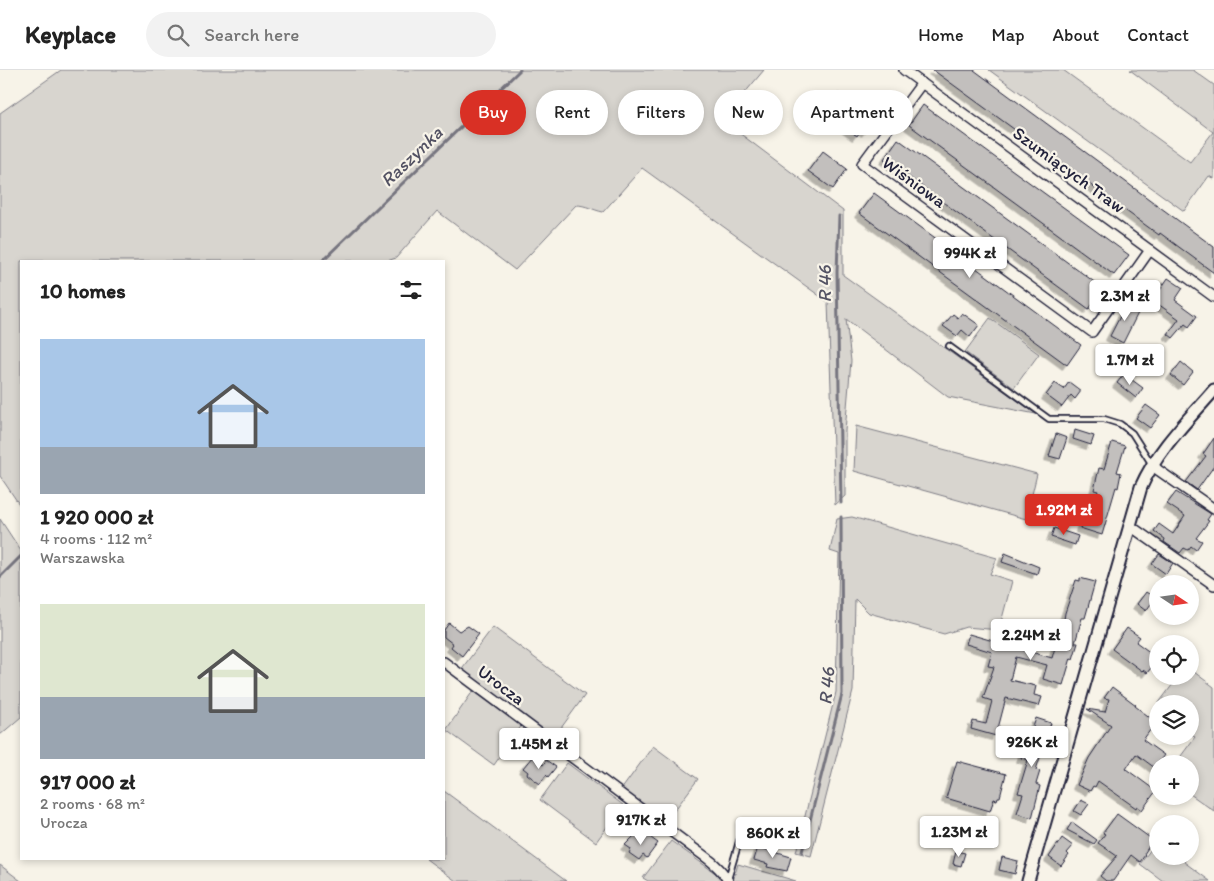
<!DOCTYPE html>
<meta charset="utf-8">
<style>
:root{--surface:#fff;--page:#f2f2f2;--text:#222;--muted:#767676;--line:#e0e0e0;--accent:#d93025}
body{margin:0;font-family:Itim,sans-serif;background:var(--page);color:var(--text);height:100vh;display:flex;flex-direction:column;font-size:19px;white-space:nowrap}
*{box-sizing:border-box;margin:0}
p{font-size:16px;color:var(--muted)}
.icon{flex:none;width:28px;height:28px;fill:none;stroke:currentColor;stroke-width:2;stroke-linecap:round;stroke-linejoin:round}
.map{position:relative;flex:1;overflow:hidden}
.panel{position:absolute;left:20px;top:190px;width:425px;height:600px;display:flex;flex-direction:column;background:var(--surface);border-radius:0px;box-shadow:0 2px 8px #0003}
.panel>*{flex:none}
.top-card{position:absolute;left:460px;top:20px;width:475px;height:45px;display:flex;gap:10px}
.needle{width:32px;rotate:103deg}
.tools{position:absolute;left:1149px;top:505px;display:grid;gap:10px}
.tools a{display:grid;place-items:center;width:50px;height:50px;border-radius:50%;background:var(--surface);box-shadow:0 2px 8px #0003;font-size:25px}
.price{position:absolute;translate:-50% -42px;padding:0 11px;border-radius:5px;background:#fff;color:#222;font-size:16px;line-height:32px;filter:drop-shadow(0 1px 2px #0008)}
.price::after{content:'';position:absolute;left:50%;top:30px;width:15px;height:11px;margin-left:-8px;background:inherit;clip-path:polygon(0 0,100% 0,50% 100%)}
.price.on{background:var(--accent);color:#fff}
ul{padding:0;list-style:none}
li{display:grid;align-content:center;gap:10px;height:265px;padding:0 20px}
li span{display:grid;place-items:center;height:155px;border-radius:0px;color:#555}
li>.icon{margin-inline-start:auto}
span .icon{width:90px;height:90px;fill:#fffc;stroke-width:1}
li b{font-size:21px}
h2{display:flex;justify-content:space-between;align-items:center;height:60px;padding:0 20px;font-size:21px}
.tag{padding:0 18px;border-radius:22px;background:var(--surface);box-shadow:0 2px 8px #0003;font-size:18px;line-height:45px}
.tag.on{background:var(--accent);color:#fff}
header{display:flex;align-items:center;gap:30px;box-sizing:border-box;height:70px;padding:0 25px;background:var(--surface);border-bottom:1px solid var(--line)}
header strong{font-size:24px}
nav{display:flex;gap:28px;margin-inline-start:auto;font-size:18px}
.search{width:350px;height:45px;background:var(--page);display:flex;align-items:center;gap:12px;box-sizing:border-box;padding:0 18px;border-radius:28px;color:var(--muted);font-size:19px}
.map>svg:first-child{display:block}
.green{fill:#d8d5cf;stroke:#7d7c85}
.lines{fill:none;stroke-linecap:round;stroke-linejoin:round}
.stream{stroke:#76747f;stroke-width:3}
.building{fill:#c2bfbd;stroke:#22223b;filter:url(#shadow)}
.service-casing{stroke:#22223b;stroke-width:8}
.minor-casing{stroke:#22223b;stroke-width:12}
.tertiary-casing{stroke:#22223b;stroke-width:15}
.service{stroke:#f7f3e8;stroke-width:4.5}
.minor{stroke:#f7f3e8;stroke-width:9}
.tertiary{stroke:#f7f3e8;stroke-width:11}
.labels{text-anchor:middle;stroke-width:4.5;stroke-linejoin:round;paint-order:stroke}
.street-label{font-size:18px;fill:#22223b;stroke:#f7f3e8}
.water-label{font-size:19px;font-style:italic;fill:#535263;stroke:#f7f3e8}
</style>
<header>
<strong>Keyplace</strong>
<div class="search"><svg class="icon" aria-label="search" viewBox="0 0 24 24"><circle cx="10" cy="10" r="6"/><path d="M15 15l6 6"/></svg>Search here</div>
<nav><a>Home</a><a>Map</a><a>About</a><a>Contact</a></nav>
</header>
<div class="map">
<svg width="1214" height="811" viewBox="0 0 1214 811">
<defs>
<filter id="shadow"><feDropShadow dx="-4.5" dy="4.5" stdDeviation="0" flood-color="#0004"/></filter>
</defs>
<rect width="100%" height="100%" fill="#f7f3e8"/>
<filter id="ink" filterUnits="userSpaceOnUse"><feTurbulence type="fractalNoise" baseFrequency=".02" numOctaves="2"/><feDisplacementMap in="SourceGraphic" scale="10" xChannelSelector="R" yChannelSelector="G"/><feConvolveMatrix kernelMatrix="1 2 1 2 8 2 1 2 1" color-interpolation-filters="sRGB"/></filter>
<g filter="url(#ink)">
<!-- green -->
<g class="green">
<path d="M 61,0 L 764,0 L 722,50 L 843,141 L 843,205 L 1036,344 L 948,327 L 846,249 L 851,291 L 845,361 L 845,426 L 835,435 L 828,232 L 642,98 L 603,142 C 593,140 586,135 576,135 L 515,200 L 437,141 L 396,188 L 387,191 L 21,191 L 21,437 L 0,406 L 0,43 Z"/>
<polygon points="989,0 1063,0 1190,92 1213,62 1130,0 1193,0 1214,15 1214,109 1209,106 1184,141"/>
<polygon points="990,248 1039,284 1014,318 965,282"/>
<polygon points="856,356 1037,404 1026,449 854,401"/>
<polygon points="852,447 997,488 990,504 1012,511 999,560 966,557 944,564 869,543 855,529 853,621 811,786 796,782 836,622 839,484 830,481 837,449"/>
<polygon points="0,449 21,481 21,647 0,665"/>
<polygon points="493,557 585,625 553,669 460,601"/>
<polygon points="1190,599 1214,617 1214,741 1190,724 1190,694 1175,694 1195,667 1190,663 1190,634 1158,634 1179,606 1190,606"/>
<polygon points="473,621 522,655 494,695 446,660"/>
<polygon points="653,676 698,709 665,753 621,720"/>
<polygon points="567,693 623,735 596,772 540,730"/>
<polygon points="444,721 566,811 456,811 426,789 444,789"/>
<polygon points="671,771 718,805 721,811 648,811 643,808"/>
<polygon points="1157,771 1158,786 1188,786 1184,792 1210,811 1163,811 1140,794"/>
<polygon points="738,794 796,811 733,811"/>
<polygon points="0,795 21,811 0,811"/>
</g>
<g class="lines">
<!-- stream -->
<g class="stream">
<polyline points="839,146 837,202 841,433"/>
<polyline points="322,191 520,0"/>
<polyline points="0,507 21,486"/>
<polyline points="802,782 842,624 841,447"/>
</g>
</g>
<!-- building -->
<g class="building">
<polygon points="933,0 974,0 1214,177 1214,203 1160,163 1159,165"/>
<polygon points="838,23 863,41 861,43 874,52 866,62 862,59 857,66 840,54 838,58 822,46 827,40 821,36 829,26 834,29"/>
<polygon points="923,35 1129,185 1114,205 909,55"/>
<polygon points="898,69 1104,219 1089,239 884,89"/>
<polygon points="823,81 847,99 833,119 808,101"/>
<polygon points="874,123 1081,275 1067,295 859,143"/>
<polygon points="1168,208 1183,218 1175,230 1197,246 1189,257 1185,254 1173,268 1168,264 1179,249 1144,224 1152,213 1160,220"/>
<polygon points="1128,231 1141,237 1123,273 1110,266"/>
<polygon points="962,243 979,255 970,267 962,260 957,266 943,256 953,244 958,248"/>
<polygon points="1181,292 1193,302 1183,315 1171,305"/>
<polygon points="1124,304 1143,318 1136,328 1117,313"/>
<polygon points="1069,312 1081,321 1075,329 1071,325 1062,337 1046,325 1055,313 1064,319"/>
<polygon points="1146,335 1160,345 1150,358 1136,348"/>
<polygon points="1075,360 1094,366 1091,375 1073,369"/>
<polygon points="1056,364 1067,368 1060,389 1049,386"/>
<polygon points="1214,368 1214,396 1197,420 1186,412 1206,386 1203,384"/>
<polygon points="1112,372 1125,376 1117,402 1121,403 1118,418 1116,417 1102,465 1080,458 1084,442 1091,444 1098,421 1094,420 1099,398 1104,399"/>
<polygon points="1176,422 1211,444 1207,450 1209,451 1196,468 1202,471 1196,480 1191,476 1188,480 1184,478 1180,483 1164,472 1165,469 1154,461 1159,454 1173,464 1185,446 1167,434"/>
<polygon points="1054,458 1078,466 1075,475 1051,467"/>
<polygon points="1005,483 1039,497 1037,504 1002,492"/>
<polygon points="1159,484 1173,493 1166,504 1152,494"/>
<polygon points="1080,508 1095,512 1085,548 1082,548 1075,573 1078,573 1073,589 1071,588 1063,615 1043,609 1047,595 1016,587 1010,610 1036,616 1034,625 1042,627 1039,636 1006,628 996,666 971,659 973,651 986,654 992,631 983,628 994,597 988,596 992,582 966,574 969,564 1052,588 1056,574 1061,575 1067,557 1063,556 1065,543 1076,510 1080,511"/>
<polygon points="1146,522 1155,528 1146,541 1137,534"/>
<polygon points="449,553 459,561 468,556 479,564 462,586 451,577 453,574 444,567 444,560"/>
<polygon points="1127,558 1140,567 1136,572 1151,583 1158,573 1158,589 1147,603 1143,600 1142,601 1112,579"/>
<polygon points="1112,617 1136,635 1135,636 1156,652 1143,670 1164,685 1155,698 1136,684 1126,699 1156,721 1142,740 1137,736 1136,738 1098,711 1095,717 1093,716 1090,721 1077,715 1089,688 1111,655 1087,639 1105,642 1109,629 1104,628"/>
<polygon points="1036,648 1051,653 1036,700 1040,701 1036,714 1040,716 1032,748 1017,743 1023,724 1018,723 1028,690 1021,688 1026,672 1028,673"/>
<polygon points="532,687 543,695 546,690 556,697 548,707 546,705 540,714 527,704 528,702 523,698"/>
<polygon points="957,691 1006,704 1000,727 998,727 997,730 994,729 990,741 946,728"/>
<polygon points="1081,730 1089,734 1081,745 1074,741"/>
<polygon points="1117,744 1153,770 1144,784 1145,785 1140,792 1131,785 1113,811 1106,811 1100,806 1117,786 1098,773 1105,764 1103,763"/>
<polygon points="1072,752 1097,770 1094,774 1067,760"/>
<polygon points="636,764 644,769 647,765 658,773 647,788 643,785 639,790 629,783 631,779 625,775"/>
<polygon points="1062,768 1073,776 1067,783 1069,785 1061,796 1049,787"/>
<polygon points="758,777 791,787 787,801 767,797 768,794 754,790"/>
<polygon points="956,781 965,783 961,796 953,794"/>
<polygon points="1002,787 1018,791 1015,804 999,800"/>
</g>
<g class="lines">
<!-- service casing -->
<g class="service-casing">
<g id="service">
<polyline points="949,276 1049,349 1104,349 1120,354 1132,363 1151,393"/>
<polyline points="728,809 741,765"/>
</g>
</g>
<!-- minor casing -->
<g class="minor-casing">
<g id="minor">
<polyline points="904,0 1214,227"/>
<polyline points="922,13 862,94 1092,262 1150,180"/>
<polyline points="1152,394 1158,400 1214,439"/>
<polyline points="1129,455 1214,515"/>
<path d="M 444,592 L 688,774 C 702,785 720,795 728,811"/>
</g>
</g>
<!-- tertiary casing -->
<g class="tertiary-casing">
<path id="tertiary" d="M 1028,811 L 1141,417 C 1157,380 1188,350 1214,320"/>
</g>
<!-- service -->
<use href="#service" class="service"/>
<!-- minor -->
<use href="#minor" class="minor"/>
<!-- tertiary -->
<use href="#tertiary" class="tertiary"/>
</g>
</g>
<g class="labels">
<!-- street labels -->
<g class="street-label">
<text transform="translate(1069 100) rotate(36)" y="6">Szumiących Traw</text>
<text transform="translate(914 112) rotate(36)" y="6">Wiśniowa</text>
<text transform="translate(501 615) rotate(37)" y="6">Urocza</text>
</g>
<!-- water labels -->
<g class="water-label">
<text transform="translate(411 86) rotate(-44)" y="7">Raszynka</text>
<text transform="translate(824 214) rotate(-90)" y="7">R 46</text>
<text transform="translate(826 616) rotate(-85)" y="7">R 46</text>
</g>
</g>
</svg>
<div class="tools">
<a><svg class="needle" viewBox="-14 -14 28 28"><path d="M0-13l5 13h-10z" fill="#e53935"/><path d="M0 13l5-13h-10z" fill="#767676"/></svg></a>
<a><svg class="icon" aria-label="locate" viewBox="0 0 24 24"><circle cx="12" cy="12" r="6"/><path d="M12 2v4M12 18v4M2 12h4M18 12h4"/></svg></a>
<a><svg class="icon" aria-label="layers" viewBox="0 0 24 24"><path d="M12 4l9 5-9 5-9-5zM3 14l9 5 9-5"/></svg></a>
<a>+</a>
<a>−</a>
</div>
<b class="price" style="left:970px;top:209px">994K zł</b>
<b class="price" style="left:1125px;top:252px">2.3M zł</b>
<b class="price" style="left:1130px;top:316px">1.7M zł</b>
<b class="price on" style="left:1064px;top:466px">1.92M zł</b>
<b class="price" style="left:1031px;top:591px">2.24M zł</b>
<b class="price" style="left:1032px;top:698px">926K zł</b>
<b class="price" style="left:539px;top:700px">1.45M zł</b>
<b class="price" style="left:641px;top:776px">917K zł</b>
<b class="price" style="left:959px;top:788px">1.23M zł</b>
<b class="price" style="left:773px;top:789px">860K zł</b>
<div class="top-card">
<a class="tag on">Buy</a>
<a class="tag">Rent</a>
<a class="tag">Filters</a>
<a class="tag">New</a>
<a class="tag">Apartment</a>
</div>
<section class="panel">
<h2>10 homes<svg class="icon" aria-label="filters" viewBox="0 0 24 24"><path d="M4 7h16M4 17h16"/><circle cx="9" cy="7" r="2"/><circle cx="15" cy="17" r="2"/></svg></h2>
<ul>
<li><span style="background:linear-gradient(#a9c7e8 70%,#9aa5b1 0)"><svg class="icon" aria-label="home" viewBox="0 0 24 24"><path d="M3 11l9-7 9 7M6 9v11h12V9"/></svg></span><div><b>1 920 000 zł</b><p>4 rooms · 112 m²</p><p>Warszawska</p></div></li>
<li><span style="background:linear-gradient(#dfe7d0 60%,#9aa5b1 0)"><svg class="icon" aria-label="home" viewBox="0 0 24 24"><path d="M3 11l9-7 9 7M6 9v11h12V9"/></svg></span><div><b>917 000 zł</b><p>2 rooms · 68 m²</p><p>Urocza</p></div></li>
</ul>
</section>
</div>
